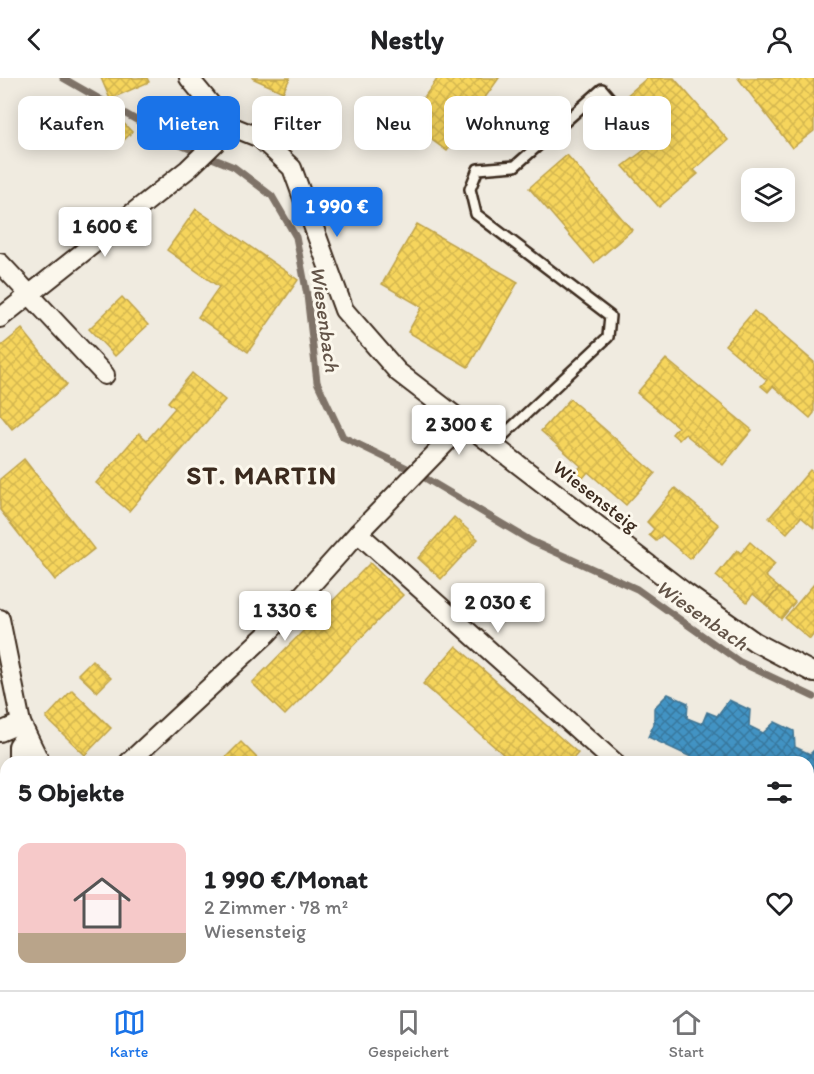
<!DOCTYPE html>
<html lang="de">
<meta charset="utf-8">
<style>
:root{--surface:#fff;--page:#f6f6f6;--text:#202124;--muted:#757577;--line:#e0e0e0;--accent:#1a73e8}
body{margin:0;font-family:Itim,sans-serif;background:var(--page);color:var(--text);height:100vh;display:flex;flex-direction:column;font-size:22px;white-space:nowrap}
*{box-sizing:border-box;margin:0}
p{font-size:20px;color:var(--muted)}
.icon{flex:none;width:33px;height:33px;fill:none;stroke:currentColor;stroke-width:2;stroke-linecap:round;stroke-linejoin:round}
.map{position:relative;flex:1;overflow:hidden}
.drawer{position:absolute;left:0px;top:678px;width:814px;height:234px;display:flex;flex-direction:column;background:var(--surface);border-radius:18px 18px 0 0;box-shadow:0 3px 15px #0003}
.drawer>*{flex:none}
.guide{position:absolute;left:18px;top:18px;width:778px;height:54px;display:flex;gap:12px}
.buttons{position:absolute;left:741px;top:90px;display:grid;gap:12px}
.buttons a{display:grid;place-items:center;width:54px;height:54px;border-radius:12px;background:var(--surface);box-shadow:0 3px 15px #0003;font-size:30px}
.price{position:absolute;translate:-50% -51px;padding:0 14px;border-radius:6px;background:#fff;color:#222;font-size:20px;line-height:39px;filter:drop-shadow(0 2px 3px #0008)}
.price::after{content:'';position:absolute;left:50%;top:36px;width:18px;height:14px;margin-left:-9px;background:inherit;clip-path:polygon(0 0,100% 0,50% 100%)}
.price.selected{background:var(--accent);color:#fff}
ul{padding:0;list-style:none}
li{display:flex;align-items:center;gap:18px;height:150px;padding:0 18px}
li+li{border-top:2px solid var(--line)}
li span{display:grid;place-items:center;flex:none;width:168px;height:120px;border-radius:12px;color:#555}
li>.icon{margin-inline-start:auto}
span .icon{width:72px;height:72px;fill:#fffc;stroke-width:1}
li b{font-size:26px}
h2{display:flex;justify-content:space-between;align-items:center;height:72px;padding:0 18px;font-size:26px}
.tag{padding:0 21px;border-radius:12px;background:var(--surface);box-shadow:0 3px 15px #0003;font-size:21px;line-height:54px}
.tag.selected{background:var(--accent);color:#fff}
header{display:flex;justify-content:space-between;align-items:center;height:78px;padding:0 18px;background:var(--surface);font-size:27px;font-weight:800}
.tabs{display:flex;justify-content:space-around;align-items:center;height:84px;border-top:2px solid var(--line);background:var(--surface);font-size:16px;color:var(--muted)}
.tabs a{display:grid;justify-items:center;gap:3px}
.tabs .selected{color:var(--accent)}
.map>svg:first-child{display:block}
.homes{fill:url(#homes-cross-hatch);stroke:#bea249;stroke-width:1.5}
.schools{fill:url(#schools-cross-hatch);stroke:#417492;stroke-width:1.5}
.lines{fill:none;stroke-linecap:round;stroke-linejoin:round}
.stream{stroke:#7f7367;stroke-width:7}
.service-casing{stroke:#3b2a1e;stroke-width:14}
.minor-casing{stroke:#3b2a1e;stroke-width:22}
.service{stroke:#fbf7ec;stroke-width:9}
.minor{stroke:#fbf7ec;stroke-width:18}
.labels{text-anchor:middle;stroke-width:6;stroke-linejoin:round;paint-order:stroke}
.street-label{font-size:20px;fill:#3b2a1e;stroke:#fbf7ec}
.water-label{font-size:21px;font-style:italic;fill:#635448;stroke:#fbf7ec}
.district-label{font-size:26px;font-weight:bold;letter-spacing:1.5px;fill:#3b2a1e;stroke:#fbf7ec}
</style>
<header><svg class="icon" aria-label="back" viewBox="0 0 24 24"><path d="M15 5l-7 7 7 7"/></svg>Nestly<svg class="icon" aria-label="person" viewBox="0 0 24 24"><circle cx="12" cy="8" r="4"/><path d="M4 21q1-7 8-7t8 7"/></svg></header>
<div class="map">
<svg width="814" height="912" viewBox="0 0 814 912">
<defs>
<pattern id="homes-cross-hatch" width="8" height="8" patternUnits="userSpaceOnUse" patternTransform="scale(1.5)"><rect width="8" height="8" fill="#f6d55c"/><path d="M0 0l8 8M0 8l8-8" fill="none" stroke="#d4b750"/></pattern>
<pattern id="schools-cross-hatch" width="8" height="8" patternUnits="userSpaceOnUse" patternTransform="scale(1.5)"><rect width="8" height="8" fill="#4393c3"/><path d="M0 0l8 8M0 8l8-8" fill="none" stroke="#39789e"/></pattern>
</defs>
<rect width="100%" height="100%" fill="#f0ebe0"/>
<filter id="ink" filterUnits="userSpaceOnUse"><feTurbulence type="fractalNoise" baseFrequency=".0167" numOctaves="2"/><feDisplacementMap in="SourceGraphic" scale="12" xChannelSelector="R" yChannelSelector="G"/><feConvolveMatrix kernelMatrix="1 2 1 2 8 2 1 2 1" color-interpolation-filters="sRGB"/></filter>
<g filter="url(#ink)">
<!-- homes -->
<g class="homes">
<polygon points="101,0 147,0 149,4 110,21"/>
<polygon points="252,0 290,0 283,14"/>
<polygon points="438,0 499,0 447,73 418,52 415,56 403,48"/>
<polygon points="647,0 674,0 728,62 694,92 698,96 659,129 623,88 659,61 624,20"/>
<polygon points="738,0 814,0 814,53 792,70"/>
<polygon points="114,35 132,54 118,68 99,47"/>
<polygon points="567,77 632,152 594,185 529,110"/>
<polygon points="196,131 298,202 248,274 198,239 219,209 167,172"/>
<polygon points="417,146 518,204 468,289 408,254 422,229 382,206"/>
<polygon points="122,219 148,247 115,278 89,251"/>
<polygon points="754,233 814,284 814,335 810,340 773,308 768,314 761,308 767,302 725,267"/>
<polygon points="22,251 67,307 12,351 0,336 0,269"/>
<polygon points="666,281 752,352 723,387 685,356 679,362 672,356 678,349 637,315"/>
<polygon points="192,295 225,322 129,433 96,405 139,355 147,362 175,330 168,324"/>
<polygon points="570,321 655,395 626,427 588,394 583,400 576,394 581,388 541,353"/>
<polygon points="24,381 94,471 55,502 0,432 0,401"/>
<polygon points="810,392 814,395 814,450 801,439 787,455 769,440"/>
<polygon points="675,410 719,447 690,481 662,457 656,463 649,457 654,451 647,444"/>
<polygon points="454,439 478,461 441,501 418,480"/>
<polygon points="750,464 775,486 765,498 779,510 765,526 753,516 747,524 716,498 737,472 741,475"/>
<polygon points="370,485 403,517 285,637 252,605"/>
<polygon points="814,506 814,556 810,561 785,540"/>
<polygon points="779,510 795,524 781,541 765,526"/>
<polygon points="456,568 578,675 570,684 512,684 423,606"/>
<polygon points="92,582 111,600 97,614 78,596"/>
<polygon points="72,612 111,650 85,677 46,640"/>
<polygon points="241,664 261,684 221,684"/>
<polygon points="0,741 6,751 6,762 0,765"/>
<polygon points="98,906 138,906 142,912 103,912"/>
<polygon points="220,906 291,906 299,912 227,912"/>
<polygon points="471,906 542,906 549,912 478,912"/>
<polygon points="713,906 777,906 784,912 719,912"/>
</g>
<!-- schools -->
<polygon class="schools" points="668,616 688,625 687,640 702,646 707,634 717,638 729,622 750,632 749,648 763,655 775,644 794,653 795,669 810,676 814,672 814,737 808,734 808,684 695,684 691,679 648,659 654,646 654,630"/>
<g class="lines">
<!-- stream -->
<polyline class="stream" points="63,0 180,67 234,89 272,118 296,159 307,217 317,304 343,359 415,394 531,463 637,511 740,584 814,619"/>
<!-- service casing -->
<g class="service-casing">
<g id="service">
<polyline points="493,367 608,259 610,238 476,136 470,111 478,91 515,88 602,11 639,54"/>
<polyline points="453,906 460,912"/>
<polyline points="679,906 686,912"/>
</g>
</g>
<!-- minor casing -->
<g class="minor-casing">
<g id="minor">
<polyline points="189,0 228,47 260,60 292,90 344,232 398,294 683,513 755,564 814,595"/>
<polyline points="0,185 105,297"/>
<polyline points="0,240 188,91 215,65 228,47"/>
<polyline points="358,455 614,684"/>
<polyline points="0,541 21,645 40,684"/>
<polyline points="0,654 21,645"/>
<polyline points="18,684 18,668 26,656"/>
<polyline points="129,684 268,555 358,455 464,346"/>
<polyline points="808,801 814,804"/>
<polyline points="83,906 86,912"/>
<polyline points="171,906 176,912"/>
<polyline points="424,912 430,906"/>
</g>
</g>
<!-- service -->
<use href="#service" class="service"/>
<!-- minor -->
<use href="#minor" class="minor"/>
</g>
</g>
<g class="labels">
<!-- street labels -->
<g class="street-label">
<text transform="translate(596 418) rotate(38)" y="7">Wiesensteig</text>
</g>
<!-- water labels -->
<g class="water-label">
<text transform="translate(325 241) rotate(82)" y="7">Wiesenbach</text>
<text transform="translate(702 537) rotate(35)" y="7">Wiesenbach</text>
</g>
<!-- district labels -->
<g class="district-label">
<text x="262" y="406">ST. MARTIN</text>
</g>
</g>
</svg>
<div class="buttons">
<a><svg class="icon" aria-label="layers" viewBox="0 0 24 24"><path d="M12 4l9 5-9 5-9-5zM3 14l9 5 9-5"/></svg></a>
</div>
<b class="price selected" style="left:337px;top:160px">1 990 €</b>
<b class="price" style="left:105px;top:180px">1 600 €</b>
<b class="price" style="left:459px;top:378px">2 300 €</b>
<b class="price" style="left:498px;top:556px">2 030 €</b>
<b class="price" style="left:285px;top:564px">1 330 €</b>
<div class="guide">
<a class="tag">Kaufen</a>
<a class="tag selected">Mieten</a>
<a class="tag">Filter</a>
<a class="tag">Neu</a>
<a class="tag">Wohnung</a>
<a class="tag">Haus</a>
</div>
<section class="drawer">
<h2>5 Objekte<svg class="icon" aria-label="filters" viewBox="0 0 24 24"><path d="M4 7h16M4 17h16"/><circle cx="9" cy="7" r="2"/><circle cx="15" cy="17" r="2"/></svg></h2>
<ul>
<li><span style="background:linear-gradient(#f6c9c9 75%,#b9a48a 0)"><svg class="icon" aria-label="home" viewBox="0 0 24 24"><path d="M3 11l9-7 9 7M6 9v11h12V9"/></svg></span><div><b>1 990 €/Monat</b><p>2 Zimmer · 78 m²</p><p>Wiesensteig</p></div><svg class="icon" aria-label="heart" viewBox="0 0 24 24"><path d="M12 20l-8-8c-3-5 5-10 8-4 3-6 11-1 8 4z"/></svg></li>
</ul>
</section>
</div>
<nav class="tabs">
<a class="selected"><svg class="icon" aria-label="map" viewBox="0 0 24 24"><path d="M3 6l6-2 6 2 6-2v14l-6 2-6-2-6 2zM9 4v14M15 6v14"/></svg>Karte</a>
<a><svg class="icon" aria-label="saved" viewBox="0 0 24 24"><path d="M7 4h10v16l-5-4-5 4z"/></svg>Gespeichert</a>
<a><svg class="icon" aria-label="home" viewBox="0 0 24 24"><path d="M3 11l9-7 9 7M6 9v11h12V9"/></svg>Start</a>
</nav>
